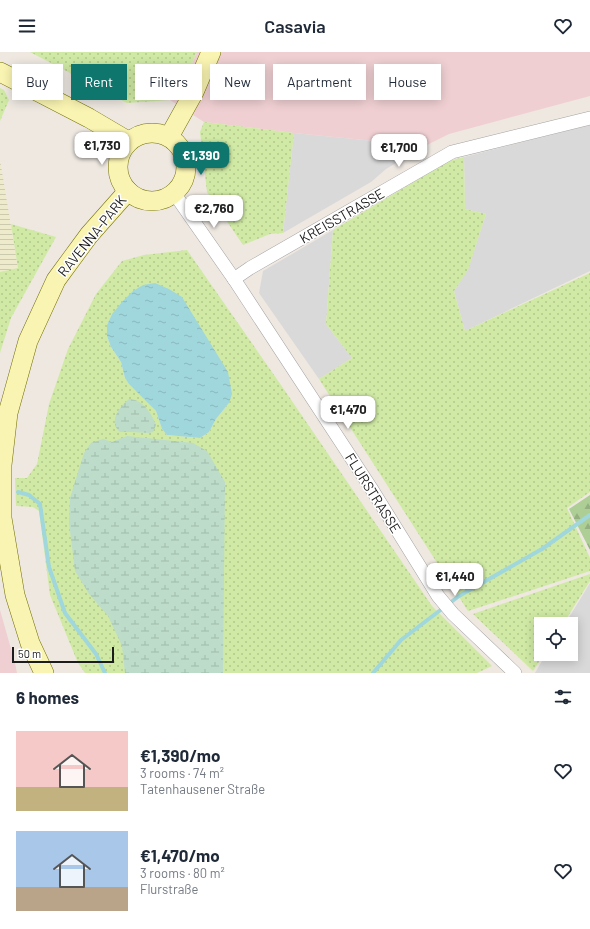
<!DOCTYPE html>
<meta charset="utf-8">
<style>
:root{--surface:#fff;--page:#f6f6f7;--text:#1f2937;--muted:#747a83;--accent:#0f766e}
body{margin:0;font-family:Barlow,sans-serif;background:var(--page);color:var(--text);height:100vh;display:flex;flex-direction:column;font-size:15px;white-space:nowrap}
*{box-sizing:border-box;margin:0}
p{font-size:13px;color:var(--muted)}
.icon{flex:none;width:22px;height:22px;fill:none;stroke:currentColor;stroke-width:2;stroke-linecap:round;stroke-linejoin:round}
.map{position:relative;height:621px;overflow:hidden}
.details{display:flex;flex-direction:column;background:var(--surface);flex:1}
.details>*{flex:none}
.hud{position:absolute;left:12px;top:12px;width:566px;height:36px;display:flex;gap:8px}
.fabs{position:absolute;left:534px;top:565px;display:grid;gap:8px}
.fabs a{display:grid;place-items:center;width:44px;height:44px;border-radius:0px;background:var(--surface);box-shadow:0 2px 10px #0003;font-size:20px}
.scale{position:absolute;left:12px;bottom:10px;width:102px;box-sizing:border-box;padding-left:4px;border:2px solid #1c1c1c;border-top:0;font-size:11px;line-height:14px;white-space:nowrap;color:#1c1c1c;-webkit-text-stroke:3px #fff;paint-order:stroke}
.price{position:absolute;translate:-50% -34px;padding:0 9px;border-radius:8px;background:#fff;color:#222;font-size:13px;line-height:26px;filter:drop-shadow(0 1px 2px #0008)}
.price::after{content:'';position:absolute;left:50%;top:24px;width:12px;height:9px;margin-left:-6px;background:inherit;clip-path:polygon(0 0,100% 0,50% 100%)}
.price.current{background:var(--accent);color:#fff}
ul{padding:0;list-style:none}
li{display:flex;align-items:center;gap:12px;height:100px;padding:0 16px}
li span{display:grid;place-items:center;flex:none;width:112px;height:80px;border-radius:0px;color:#555}
li>.icon{margin-inline-start:auto}
span .icon{width:48px;height:48px;fill:#fffc;stroke-width:1}
li b{font-size:17px}
h2{display:flex;justify-content:space-between;align-items:center;height:48px;padding:0 16px;font-size:17px}
.chip{padding:0 14px;border-radius:0px;background:var(--surface);box-shadow:0 2px 10px #0003;font-size:14px;line-height:36px}
.chip.current{background:var(--accent);color:#fff}
header{display:flex;justify-content:space-between;align-items:center;height:52px;padding:0 16px;background:var(--surface);font-size:18px;font-weight:600}
.map>svg:first-child{display:block}
.residential{fill:#dad9d9}
.commercial{fill:#efcfd2}
.farmland{fill:url(#farmland-rules)}
.grass{fill:url(#grass-dots);fill-rule:evenodd}
.forest{fill:url(#forest-firs)}
.wetland{fill:url(#wetland-marsh)}
.water{fill:url(#water-ripples)}
.lines{fill:none;stroke-linecap:round;stroke-linejoin:round}
.stream{stroke:#a0d7dd;stroke-width:4}
.street-casing{stroke:#a3a3a3;stroke-width:14}
.secondary-casing{stroke:#737003;stroke-width:20}
.street{stroke:#fff;stroke-width:13}
.secondary{stroke:#faf4b2;stroke-width:19}
.labels{text-anchor:middle;stroke-width:3;stroke-linejoin:round;paint-order:stroke}
.street-label{font-size:14px;fill:#1c1c1c;stroke:#fff}
</style>
<header><svg class="icon" aria-label="menu" viewBox="0 0 24 24"><path d="M4 6h16M4 12h16M4 18h16"/></svg>Casavia<svg class="icon" aria-label="heart" viewBox="0 0 24 24"><path d="M12 20l-8-8c-3-5 5-10 8-4 3-6 11-1 8 4z"/></svg></header>
<div class="map">
<svg width="590" height="621" viewBox="0 0 590 621">
<defs>
<pattern id="farmland-rules" width="6" height="5" patternUnits="userSpaceOnUse"><rect width="6" height="5" fill="#edebcb"/><path d="M0 2.5h6" fill="none" stroke="#cbc9ae"/></pattern>
<pattern id="grass-dots" width="8" height="8" patternUnits="userSpaceOnUse"><rect width="8" height="8" fill="#d0eaa5"/><path d="M2 2h.1M6 6h.1" fill="none" stroke="#b2c88d" stroke-width="1.8" stroke-linecap="round"/></pattern>
<pattern id="forest-firs" width="22" height="20" patternUnits="userSpaceOnUse"><rect width="22" height="20" fill="#adce95"/><path d="M5 1l3.5 6h-7zM16 11l3.5 6h-7z" fill="#94b080"/></pattern>
<pattern id="wetland-marsh" width="20" height="14" patternUnits="userSpaceOnUse"><rect width="20" height="14" fill="#bddcca"/><path d="M1 5h8M5 5V1M11 12h8M15 12V8" fill="none" stroke="#a2bcad"/></pattern>
<pattern id="water-ripples" width="26" height="14" patternUnits="userSpaceOnUse"><rect width="26" height="14" fill="#a0d7dd"/><path d="M2 4q2-2 4 0t4 0M15 11q2-2 4 0t4 0" fill="none" stroke="#89b8bd"/></pattern>
</defs>
<rect width="100%" height="100%" fill="#eee8e1"/>
<!-- residential -->
<g class="residential">
<polygon points="590,73 590,219 465,279 454,239 468,217 486,162 465,157 464,105"/>
<polygon points="294,81 425,94 386,117 371,130 283,181"/>
<polygon points="333,178 326,272 352,306 319,327 259,241 263,219"/>
<polygon points="590,531 590,621 535,621 546,602 571,602 571,572 565,572"/>
</g>
<!-- commercial -->
<g class="commercial">
<polygon points="197,0 590,0 590,44 449,82 425,94 294,81 204,70 170,48 187,23"/>
<polygon points="0,558 15,611 17,621 0,621"/>
</g>
<!-- farmland -->
<polygon class="farmland" points="0,108 18,216 0,220"/>
<!-- grass -->
<g class="grass">
<polygon points="30,0 197,0 187,23 170,48 127,51"/>
<polygon points="0,36 4,38 9,48 0,69"/>
<polygon points="204,70 294,81 283,181 270,182 243,193 207,140 200,80"/>
<polygon points="464,105 465,157 486,162 468,218 454,239 465,279 590,221 590,440 567,456 590,506 590,519 468,559 319,327 352,306 326,272 333,178 449,109"/>
<polygon points="11,172 56,185 11,266 0,301 0,220 18,216"/>
<path d="M 187,198 L 281,333 L 432,554 L 492,614 L 477,621 L 85,621 L 78,611 L 50,543 L 39,459 L 33,455 L 16,454 L 15,426 L 27,426 L 37,412 L 49,352 L 68,297 L 96,242 L 122,209 L 144,203 ZM 112,262 L 229,351 L 216,367 L 209,380 L 200,386 L 167,383 L 162,377 L 156,359 L 125,326 L 121,310 L 111,295 L 107,284 L 107,273 Z"/>
<polygon points="590,522 590,529 563,572 541,572 541,602 544,602 533,619 473,562"/>
</g>
<!-- forest -->
<polygon class="forest" points="590,443 590,498 569,457"/>
<!-- wetland -->
<g class="wetland">
<path d="M 129,347 C 142,347 152,361 156,373 L 153,380 L 149,381 L 131,380 L 120,380 C 108,370 119,355 129,347 Z"/>
<polygon points="127,384 193,391 207,399 225,430 223,621 125,621 122,594 108,564 89,542 75,519 69,471 70,446 84,401 91,391 103,387 112,390"/>
</g>
<!-- water -->
<polygon class="water" points="155,231 169,237 182,245 228,320 232,342 229,351 216,367 209,380 200,386 167,383 162,377 156,359 129,332 125,326 121,310 111,295 107,284 107,273 112,262 123,249 133,239 143,233"/>
<g class="lines">
<!-- stream -->
<g class="stream">
<polyline points="18,440 29,443 40,452 49,515 65,561 96,602 105,621"/>
<polyline points="373,621 401,588 459,544 542,497 590,463"/>
</g>
<!-- street casing -->
<g class="street-casing">
<g id="street">
<polyline points="174,141 234,227 371,436 438,544 453,562 515,621"/>
<polyline points="234,227 250,216 452,100 590,66"/>
</g>
</g>
<!-- secondary casing -->
<g class="secondary-casing">
<g id="secondary">
<polyline points="0,20 89,66 128,89"/>
<circle cx="152" cy="115" r="34"/>
<polyline points="169,85 194,40 211,0"/>
<polyline points="44,621 30,591 15,543 2,466 2,413 8,361 28,289 56,228 89,183 128,139"/>
</g>
</g>
<!-- street -->
<use href="#street" class="street"/>
<!-- secondary -->
<use href="#secondary" class="secondary"/>
</g>
<g class="labels">
<!-- street labels -->
<g class="street-label">
<text transform="translate(342 164) rotate(-30)" y="5">KREISSTRASSE</text>
<text transform="translate(92 184) rotate(-51)" y="5">RAVENNA-PARK</text>
<text transform="translate(373 441) rotate(58)" y="5">FLURSTRASSE</text>
</g>
</g>
</svg>
<div class="fabs">
<a><svg class="icon" aria-label="locate" viewBox="0 0 24 24"><circle cx="12" cy="12" r="6"/><path d="M12 2v4M12 18v4M2 12h4M18 12h4"/></svg></a>
</div>
<div class="scale">50 m</div>
<b class="price" style="left:102px;top:114px">€1,730</b>
<b class="price" style="left:399px;top:116px">€1,700</b>
<b class="price current" style="left:201px;top:124px">€1,390</b>
<b class="price" style="left:214px;top:177px">€2,760</b>
<b class="price" style="left:348px;top:378px">€1,470</b>
<b class="price" style="left:455px;top:545px">€1,440</b>
<div class="hud">
<a class="chip">Buy</a>
<a class="chip current">Rent</a>
<a class="chip">Filters</a>
<a class="chip">New</a>
<a class="chip">Apartment</a>
<a class="chip">House</a>
</div>
</div>
<section class="details">
<h2>6 homes<svg class="icon" aria-label="filters" viewBox="0 0 24 24"><path d="M4 7h16M4 17h16"/><circle cx="9" cy="7" r="2"/><circle cx="15" cy="17" r="2"/></svg></h2>
<ul>
<li><span style="background:linear-gradient(#f6c9c9 70%,#c2b280 0)"><svg class="icon" aria-label="home" viewBox="0 0 24 24"><path d="M3 11l9-7 9 7M6 9v11h12V9"/></svg></span><div><b>€1,390/mo</b><p>3 rooms · 74 m²</p><p>Tatenhausener Straße</p></div><svg class="icon" aria-label="heart" viewBox="0 0 24 24"><path d="M12 20l-8-8c-3-5 5-10 8-4 3-6 11-1 8 4z"/></svg></li>
<li><span style="background:linear-gradient(#a9c7e8 70%,#b9a48a 0)"><svg class="icon" aria-label="home" viewBox="0 0 24 24"><path d="M3 11l9-7 9 7M6 9v11h12V9"/></svg></span><div><b>€1,470/mo</b><p>3 rooms · 80 m²</p><p>Flurstraße</p></div><svg class="icon" aria-label="heart" viewBox="0 0 24 24"><path d="M12 20l-8-8c-3-5 5-10 8-4 3-6 11-1 8 4z"/></svg></li>
</ul>
</section>
